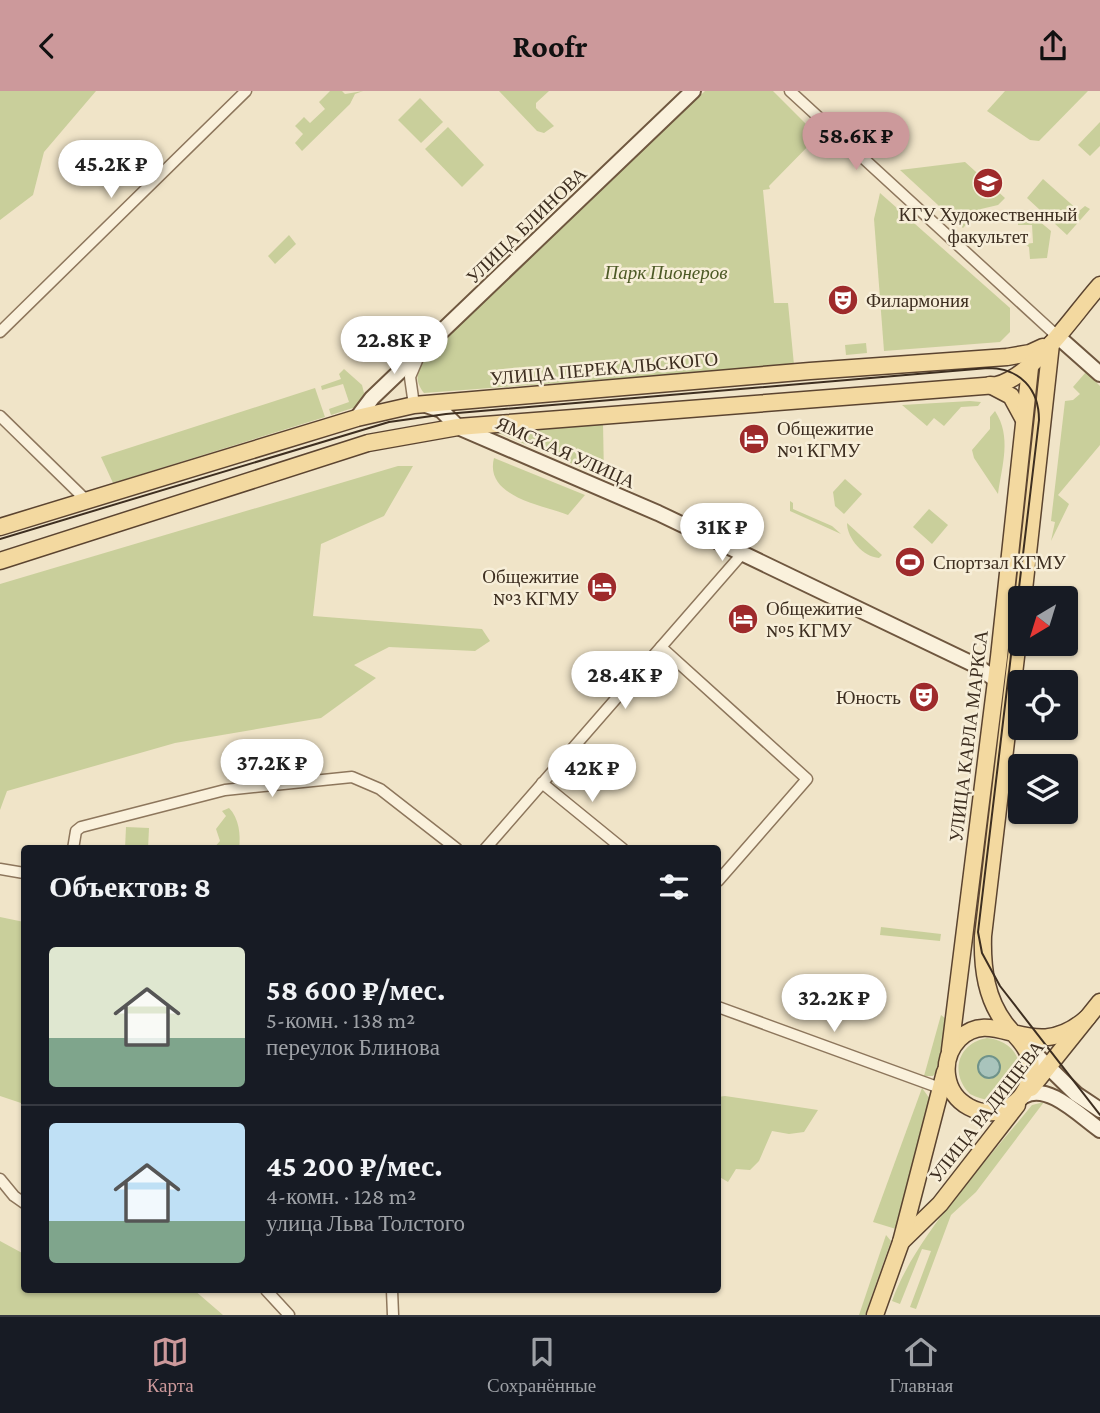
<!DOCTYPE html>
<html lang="ru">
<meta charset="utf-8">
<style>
:root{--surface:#171b24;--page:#242831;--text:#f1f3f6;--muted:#9ea1a6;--line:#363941;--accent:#cc999b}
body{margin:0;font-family:"Crimson Pro",serif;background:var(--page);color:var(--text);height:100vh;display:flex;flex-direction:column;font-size:26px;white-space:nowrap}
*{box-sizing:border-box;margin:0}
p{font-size:23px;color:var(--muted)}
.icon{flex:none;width:38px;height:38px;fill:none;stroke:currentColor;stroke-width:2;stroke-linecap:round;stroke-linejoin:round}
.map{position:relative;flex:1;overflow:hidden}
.sheet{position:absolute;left:21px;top:754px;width:700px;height:448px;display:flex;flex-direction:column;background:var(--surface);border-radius:7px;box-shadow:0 2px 5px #0004}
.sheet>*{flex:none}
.needle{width:46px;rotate:218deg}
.tools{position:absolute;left:1008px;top:495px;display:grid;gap:14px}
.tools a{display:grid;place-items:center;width:70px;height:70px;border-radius:7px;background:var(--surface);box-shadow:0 2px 5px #0004;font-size:35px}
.price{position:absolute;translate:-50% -60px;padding:0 16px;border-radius:24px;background:#fff;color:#222;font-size:23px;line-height:46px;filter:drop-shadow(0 2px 4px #0008)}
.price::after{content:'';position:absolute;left:50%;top:42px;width:21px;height:16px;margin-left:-10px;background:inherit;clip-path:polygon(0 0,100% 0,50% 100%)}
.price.on{background:var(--accent);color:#111}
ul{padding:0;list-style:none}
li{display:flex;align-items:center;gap:21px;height:175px;padding:0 28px}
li+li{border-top:2px solid var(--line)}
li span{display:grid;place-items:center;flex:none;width:196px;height:140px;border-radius:7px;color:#555}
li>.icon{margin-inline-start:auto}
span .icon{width:84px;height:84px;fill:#fffc;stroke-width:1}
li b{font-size:30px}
h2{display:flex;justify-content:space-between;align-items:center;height:84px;padding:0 28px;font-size:30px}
header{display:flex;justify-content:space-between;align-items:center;height:91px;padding:0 28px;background:var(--accent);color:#111;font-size:32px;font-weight:700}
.tabs{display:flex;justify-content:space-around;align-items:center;height:98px;border-top:2px solid var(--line);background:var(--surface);font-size:19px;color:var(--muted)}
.tabs a{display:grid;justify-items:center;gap:4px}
.tabs .on{color:var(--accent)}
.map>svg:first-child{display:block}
.green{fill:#c9cf9b;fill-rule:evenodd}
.water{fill:#a9c4bc;stroke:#6f938a;stroke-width:2}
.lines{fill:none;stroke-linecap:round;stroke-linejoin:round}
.street-casing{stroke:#8d765c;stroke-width:13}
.secondary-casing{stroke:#6f573f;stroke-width:18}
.primary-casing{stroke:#5b4430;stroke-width:19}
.street{stroke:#faf1dc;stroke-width:10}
.secondary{stroke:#faf1dc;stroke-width:14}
.primary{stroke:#f3d9a0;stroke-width:16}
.tram{stroke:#3d2e20;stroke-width:2}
.labels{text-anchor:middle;stroke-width:5;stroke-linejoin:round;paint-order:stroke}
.poi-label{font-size:19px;fill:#3d2e20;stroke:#f7eed8;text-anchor:start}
.street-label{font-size:19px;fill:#3d2e20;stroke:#f7eed8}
.park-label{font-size:19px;font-style:italic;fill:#4d5a26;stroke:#f7eed8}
</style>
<header><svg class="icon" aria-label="back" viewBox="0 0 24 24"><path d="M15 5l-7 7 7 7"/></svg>Roofr<svg class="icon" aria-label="share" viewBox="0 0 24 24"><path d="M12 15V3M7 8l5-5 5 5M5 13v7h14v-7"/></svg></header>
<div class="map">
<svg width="1100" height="1224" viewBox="0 0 1100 1224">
<rect width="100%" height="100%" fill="#f0e4c8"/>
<!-- green -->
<g class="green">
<polygon points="0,0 96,0 44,61 33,104 0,129"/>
<polygon points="330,0 342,0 345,3 363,0 355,3 350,13 302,60 295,52 303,43 295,35 304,26 310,32 325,18 319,11"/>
<polygon points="499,0 549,0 536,12 536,17 554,35 544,42 537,40"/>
<path d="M 705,0 L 773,0 L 818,45 L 769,95 L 770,98 L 763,99 L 774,212 L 788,212 L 794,274 L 424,302 C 410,284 421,272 435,257 Z"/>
<polygon points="1005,0 1088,0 1039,50 1030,49 987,20"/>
<polygon points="420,7 443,31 421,52 398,29"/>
<polygon points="1100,31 1100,55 1090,65 1078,54"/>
<polygon points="448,36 484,74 462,96 425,58"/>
<polygon points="965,71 1005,107 998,114 981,118 963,137 900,79"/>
<polygon points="1043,88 1079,120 1085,115 1090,118 1067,144 1027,107"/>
<polygon points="880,102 1010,217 1010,241 1000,251 884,260 874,128"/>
<polygon points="1018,125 1033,125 1051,140 1047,167 1030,168 1029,156 1024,153 1033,152 1032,134 1018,134"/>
<polygon points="289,144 296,153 275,173 268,165"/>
<polygon points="866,252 867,262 846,264 845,254"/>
<polygon points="344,278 362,294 365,306 359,315 331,324 329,318 349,311 343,293 322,299 321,295 341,288 339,283"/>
<polygon points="1086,281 1100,295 1100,354 1058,404 1069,413 1051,450 1055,431 1051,430 1065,310 1073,309 1080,303 1073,296"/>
<polygon points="315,297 325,326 113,392 101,366"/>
<polygon points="970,310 981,311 978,315 961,316 944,335 934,327 927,335 902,314"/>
<path d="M 995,320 C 1012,346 1002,374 998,403 L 974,367 L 972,359 L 990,338 L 990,326 Z"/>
<polygon points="603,331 604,386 496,341"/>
<path d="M 494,367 L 585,404 L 568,424 C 543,414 484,406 494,367 Z"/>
<polygon points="398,375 413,375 384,425 321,453 313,525 482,538 490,550 475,560 389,556 354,574 376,587 321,627 175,652 7,700 0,719 0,493"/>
<polygon points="845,388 862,403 844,423 835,415 833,401"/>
<polygon points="790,410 793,412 793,418 832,435 841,443 790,420"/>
<polygon points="929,418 948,434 932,453 913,436"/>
<path d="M 847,432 L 882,464 L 879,467 C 863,466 847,447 847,432 Z"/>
<path d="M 229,717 C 239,727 241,744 239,758 L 213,758 L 220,750 L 216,738 L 226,725 L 222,720 Z"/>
<polygon points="126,736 149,737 148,758 125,758"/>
<polygon points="0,826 24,831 24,1013 0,1005"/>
<polygon points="881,836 941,843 940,850 880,844"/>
<polygon points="941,924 946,928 938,979 933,985 924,985"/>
<path d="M 987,947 C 1043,953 1019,1030 970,1003 C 949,982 958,952 987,947 ZM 988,965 L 1000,973 L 999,982 L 991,988 L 982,985 L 977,976 L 979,970 Z"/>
<polygon points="922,997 930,1008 907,1104 896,1138 873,1131"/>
<polygon points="725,1005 818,1019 804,1041 789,1043 772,1040 759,1070 750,1079 736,1078 728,1091 718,1085 718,1006"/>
<path d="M 1044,1011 L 976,1101 L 951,1124 L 916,1218 L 910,1216 L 931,1160 L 922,1158 L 900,1213 L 892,1210 C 915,1145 988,1069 1032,1014 Z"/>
<polygon points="886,1144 891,1150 865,1224 859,1224"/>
<polygon points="0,1150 24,1163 24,1199 194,1199 223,1224 0,1224"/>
</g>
<!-- water -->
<circle class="water" cx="989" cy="976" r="11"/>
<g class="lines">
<!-- street casing -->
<g class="street-casing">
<g id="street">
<polyline points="790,0 1056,244"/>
<polyline points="0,241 246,0"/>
<polyline points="414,314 410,286 419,265"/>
<polyline points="0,325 87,410"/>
<polyline points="661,556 807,688 718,790"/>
<polyline points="542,692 623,758"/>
<polyline points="73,758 76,740 81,736 225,699 352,686 380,698 457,758"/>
<polyline points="485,758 742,463"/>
<polyline points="0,778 24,782"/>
<polyline points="718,916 940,997"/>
<polyline points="0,1088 14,1105 24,1112"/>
<polyline points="266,1199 289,1224"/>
<polyline points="392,1199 393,1224"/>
</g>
</g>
<!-- secondary casing -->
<g class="secondary-casing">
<g id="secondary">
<polyline points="1056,244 1100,283"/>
<polyline points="426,314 441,319 458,336 658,422 977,575 996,589"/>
<polyline points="357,327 372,307 693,0"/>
<polyline points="1024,952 1076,1003 1100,1019"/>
<path d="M 1024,1005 C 1048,991 1081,1026 1100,1039"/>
</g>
</g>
<!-- primary casing -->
<g class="primary-casing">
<g id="primary">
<polyline points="990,294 1011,305 1023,327"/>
<polyline points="0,436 357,327 414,314 810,280 1007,266 1030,262 1043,256"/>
<path d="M 0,470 L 368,352 L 458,336 L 997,294 C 1035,284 1073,224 1100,194"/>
<polyline points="1023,508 1051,253"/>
<path d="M 1020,532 L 983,845 C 982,877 986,909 1007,935 C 1015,945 1025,952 1029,965 C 1040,1000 1004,1035 969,1016 C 944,1003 939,969 959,948 C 995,913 1032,976 1087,927"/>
<polyline points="950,959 999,566 1030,277"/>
<polyline points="1031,997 1100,911"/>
<polyline points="901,1151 940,1113 1017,1014"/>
<polyline points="875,1224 901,1151 945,981"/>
</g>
</g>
<!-- street -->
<use href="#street" class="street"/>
<!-- secondary -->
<use href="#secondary" class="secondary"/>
<!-- primary -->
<use href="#primary" class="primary"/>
<!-- tram -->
<path class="tram" d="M 0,448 L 389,331 L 446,323 L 988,277 C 1020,277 1039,298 1039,329 L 978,841 L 982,862 L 1000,895 L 1100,1024"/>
</g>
<!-- icons -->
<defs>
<g id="university-disc" transform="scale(1.575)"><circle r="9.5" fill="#9e2a2b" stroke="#f7eed8"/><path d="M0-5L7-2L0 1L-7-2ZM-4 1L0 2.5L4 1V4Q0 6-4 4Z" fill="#fff"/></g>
<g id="theatre-disc" transform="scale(1.575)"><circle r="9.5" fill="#9e2a2b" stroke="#f7eed8"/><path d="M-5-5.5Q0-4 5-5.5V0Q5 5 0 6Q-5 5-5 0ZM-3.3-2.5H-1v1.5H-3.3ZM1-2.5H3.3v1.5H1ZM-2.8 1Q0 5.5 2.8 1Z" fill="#fff"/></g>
<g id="hotel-disc" transform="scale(1.575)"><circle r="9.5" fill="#9e2a2b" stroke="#f7eed8"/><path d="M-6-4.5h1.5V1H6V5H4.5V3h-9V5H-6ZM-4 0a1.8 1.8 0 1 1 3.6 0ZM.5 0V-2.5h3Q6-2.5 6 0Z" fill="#fff"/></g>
<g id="stadium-disc" transform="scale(1.575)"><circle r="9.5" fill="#9e2a2b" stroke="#f7eed8"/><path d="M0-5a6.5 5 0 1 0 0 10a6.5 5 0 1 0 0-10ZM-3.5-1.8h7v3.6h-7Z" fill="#fff"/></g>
</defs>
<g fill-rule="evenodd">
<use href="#university-disc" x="988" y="92"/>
<use href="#theatre-disc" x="843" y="209"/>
<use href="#hotel-disc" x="754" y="348"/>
<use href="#stadium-disc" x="910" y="471"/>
<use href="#hotel-disc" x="602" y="496"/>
<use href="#hotel-disc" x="743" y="528"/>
<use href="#theatre-disc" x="924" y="606"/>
</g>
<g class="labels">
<!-- poi labels -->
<g class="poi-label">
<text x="988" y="130" text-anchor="middle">КГУ Художественный<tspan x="988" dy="22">факультет</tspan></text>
<text x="866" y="216">Филармония</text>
<text x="777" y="344">Общежитие<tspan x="777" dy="22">№1 КГМУ</tspan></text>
<text x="933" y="478">Спортзал КГМУ</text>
<text x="579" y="492" text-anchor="end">Общежитие<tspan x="579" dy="22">№3 КГМУ</tspan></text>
<text x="766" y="524">Общежитие<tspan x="766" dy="22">№5 КГМУ</tspan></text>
<text x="901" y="613" text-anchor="end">Юность</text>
</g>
<!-- street labels -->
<g class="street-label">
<text transform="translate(526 134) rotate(-44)" y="7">УЛИЦА БЛИНОВА</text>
<text transform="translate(604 277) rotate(-5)" y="7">УЛИЦА ПЕРЕКАЛЬСКОГО</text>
<text transform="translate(566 361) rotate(24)" y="7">ЯМСКАЯ УЛИЦА</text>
<text transform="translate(968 645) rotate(-83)" y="7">УЛИЦА КАРЛА МАРКСА</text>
<text transform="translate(986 1020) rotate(-52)" y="7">УЛИЦА РАДИЩЕВА</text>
</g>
<!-- park labels -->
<g class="park-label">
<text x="666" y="188">Парк Пионеров</text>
</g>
</g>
</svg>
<div class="tools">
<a><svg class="needle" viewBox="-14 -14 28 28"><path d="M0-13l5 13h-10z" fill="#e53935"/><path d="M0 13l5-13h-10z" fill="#9ea1a6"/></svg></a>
<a><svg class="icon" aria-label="locate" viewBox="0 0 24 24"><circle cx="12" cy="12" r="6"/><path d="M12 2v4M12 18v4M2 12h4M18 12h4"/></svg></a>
<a><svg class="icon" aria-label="layers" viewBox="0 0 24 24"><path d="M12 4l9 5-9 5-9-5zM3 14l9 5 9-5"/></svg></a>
</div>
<b class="price on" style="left:856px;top:81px">58.6K ₽</b>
<b class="price" style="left:111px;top:109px">45.2K ₽</b>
<b class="price" style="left:394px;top:285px">22.8K ₽</b>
<b class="price" style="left:722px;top:472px">31K ₽</b>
<b class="price" style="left:625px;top:620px">28.4K ₽</b>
<b class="price" style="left:272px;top:708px">37.2K ₽</b>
<b class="price" style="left:592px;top:713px">42K ₽</b>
<b class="price" style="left:834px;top:943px">32.2K ₽</b>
<section class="sheet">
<h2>Объектов: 8<svg class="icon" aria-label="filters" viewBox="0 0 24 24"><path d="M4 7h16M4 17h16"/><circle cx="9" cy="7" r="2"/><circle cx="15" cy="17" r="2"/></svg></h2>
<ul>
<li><span style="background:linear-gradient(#dfe7d0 65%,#7fa58c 0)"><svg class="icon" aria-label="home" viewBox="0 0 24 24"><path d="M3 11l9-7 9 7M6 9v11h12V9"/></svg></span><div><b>58 600 ₽/мес.</b><p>5-комн. · 138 m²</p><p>переулок Блинова</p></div></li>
<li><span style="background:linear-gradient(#bfe0f5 70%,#7fa58c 0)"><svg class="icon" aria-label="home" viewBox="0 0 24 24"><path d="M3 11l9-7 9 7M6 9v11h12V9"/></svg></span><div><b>45 200 ₽/мес.</b><p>4-комн. · 128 m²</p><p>улица Льва Толстого</p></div></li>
</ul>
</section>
</div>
<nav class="tabs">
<a class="on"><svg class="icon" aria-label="map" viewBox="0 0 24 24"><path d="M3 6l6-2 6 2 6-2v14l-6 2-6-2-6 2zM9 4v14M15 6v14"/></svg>Карта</a>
<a><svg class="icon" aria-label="saved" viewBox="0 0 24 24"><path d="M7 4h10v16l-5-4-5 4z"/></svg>Сохранённые</a>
<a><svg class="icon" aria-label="home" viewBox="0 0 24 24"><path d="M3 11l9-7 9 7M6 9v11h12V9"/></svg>Главная</a>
</nav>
